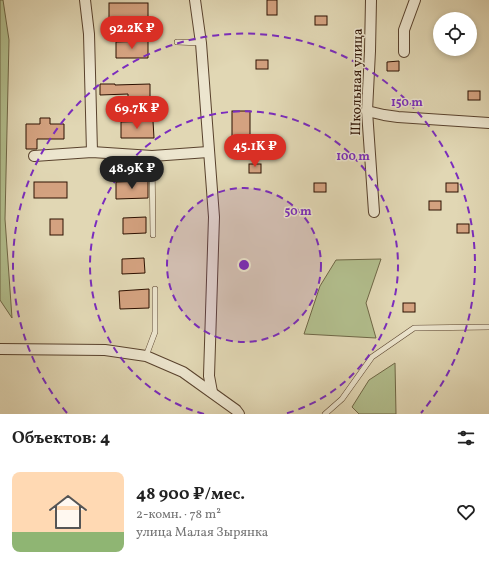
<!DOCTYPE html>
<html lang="ru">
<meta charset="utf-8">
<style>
:root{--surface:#fff;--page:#f2f2f2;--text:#222;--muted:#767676;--accent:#d93025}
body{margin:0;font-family:Vollkorn,serif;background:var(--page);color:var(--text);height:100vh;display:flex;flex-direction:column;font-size:15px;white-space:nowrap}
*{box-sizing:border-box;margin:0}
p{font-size:13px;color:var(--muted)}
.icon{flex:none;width:22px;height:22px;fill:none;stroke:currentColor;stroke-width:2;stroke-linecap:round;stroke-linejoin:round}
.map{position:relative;height:414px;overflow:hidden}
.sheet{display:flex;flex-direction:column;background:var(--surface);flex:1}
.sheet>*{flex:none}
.fabs{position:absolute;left:433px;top:12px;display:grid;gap:8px}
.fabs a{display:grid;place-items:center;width:44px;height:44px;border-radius:50%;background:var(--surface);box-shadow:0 2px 6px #0003;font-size:20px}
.price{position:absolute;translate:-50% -34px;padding:0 9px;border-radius:14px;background:var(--accent);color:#fff;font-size:13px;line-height:26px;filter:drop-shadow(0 1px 2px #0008)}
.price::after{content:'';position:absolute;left:50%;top:24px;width:12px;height:9px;margin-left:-6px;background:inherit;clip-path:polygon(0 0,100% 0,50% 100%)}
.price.current{background:#222;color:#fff}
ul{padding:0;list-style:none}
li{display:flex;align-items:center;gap:12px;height:100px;padding:0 12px}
li span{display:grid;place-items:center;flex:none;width:112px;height:80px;border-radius:8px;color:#555}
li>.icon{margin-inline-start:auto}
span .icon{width:48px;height:48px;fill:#fffc;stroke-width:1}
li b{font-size:17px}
h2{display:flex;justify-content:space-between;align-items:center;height:48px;padding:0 12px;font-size:17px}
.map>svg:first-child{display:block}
.green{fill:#b2be8d;stroke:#6f6746}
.building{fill:#d4a280;stroke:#2c1000}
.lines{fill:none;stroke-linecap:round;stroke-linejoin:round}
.lane-casing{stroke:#59422d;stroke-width:6}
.street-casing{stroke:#59422d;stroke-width:12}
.lane{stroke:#ece5ce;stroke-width:5}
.street{stroke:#ece5ce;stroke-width:10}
.ring{fill:none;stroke:#7b2cbf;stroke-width:2;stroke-dasharray:7 5}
.labels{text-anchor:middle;stroke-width:3;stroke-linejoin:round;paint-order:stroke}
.street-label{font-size:14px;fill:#2c1000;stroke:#ece5ce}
.centre{fill:#7b2cbf;stroke:#ece5ce;stroke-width:2}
.ring-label{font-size:12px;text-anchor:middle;font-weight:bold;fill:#7b2cbf;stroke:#ece5ce;stroke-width:3;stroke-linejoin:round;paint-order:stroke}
</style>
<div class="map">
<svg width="489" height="414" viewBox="0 0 489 414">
<rect width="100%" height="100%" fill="#e1d7b4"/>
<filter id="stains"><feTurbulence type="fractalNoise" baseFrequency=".005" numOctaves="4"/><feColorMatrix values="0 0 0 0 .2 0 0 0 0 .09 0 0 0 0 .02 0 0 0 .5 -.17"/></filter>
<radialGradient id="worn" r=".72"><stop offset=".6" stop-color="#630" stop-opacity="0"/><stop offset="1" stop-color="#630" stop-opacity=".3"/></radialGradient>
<!-- green -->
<g class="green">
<polygon points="0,0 3,0 9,40 5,219 12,318 0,300"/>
<polygon points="381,259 366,303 376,338 304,334 320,286 336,260"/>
<polygon points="395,363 396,414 359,414 352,407 369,380"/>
</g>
<!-- building -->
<g class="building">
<rect x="267" y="0" width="10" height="15"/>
<rect x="109" y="3" width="39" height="21"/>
<rect x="315" y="16" width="12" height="9"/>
<polygon points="148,41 148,58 116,58 116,42"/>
<rect x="256" y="60" width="12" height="9"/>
<polygon points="399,61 399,71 387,71 387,62"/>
<polygon points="100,84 115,84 115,85 150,84 150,100 128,101 128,94 100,95"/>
<rect x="468" y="91" width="12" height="9"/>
<rect x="232" y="111" width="18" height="27"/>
<polygon points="40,118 50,118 50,124 64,124 64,139 37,139 37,149 26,149 26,124 40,124"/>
<polygon points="153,121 154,138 121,138 121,122"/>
<rect x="249" y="164" width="12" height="9"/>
<polygon points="148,181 148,198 116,199 116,182"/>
<rect x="34" y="182" width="33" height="16"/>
<rect x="314" y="183" width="12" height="9"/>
<rect x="446" y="183" width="12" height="9"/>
<rect x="429" y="201" width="12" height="9"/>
<polygon points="146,217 146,233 123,234 123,218"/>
<rect x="50" y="219" width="13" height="16"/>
<rect x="457" y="224" width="12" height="9"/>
<polygon points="144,258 145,273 122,274 122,259"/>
<polygon points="149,289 149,308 120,309 119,291"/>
<rect x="403" y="303" width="12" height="9"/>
</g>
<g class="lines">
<!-- lane casing -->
<g class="lane-casing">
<g id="lane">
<polyline points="177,42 201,43"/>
<polyline points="152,156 153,235"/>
<polyline points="146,356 155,332 155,289"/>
<polyline points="325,414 342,399 372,357 414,328 489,327"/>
</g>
</g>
<!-- street casing -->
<g class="street-casing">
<g id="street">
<polyline points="85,0 89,34 92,152"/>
<polyline points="195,0 201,43 214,217 209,376 212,392"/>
<polyline points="371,0 370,51 367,111 374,212"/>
<polyline points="404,52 404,30 415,0"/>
<polyline points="367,111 384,115 398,117 489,123"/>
<polyline points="34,156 92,152 152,156 208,152"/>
<polyline points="0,349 105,350 146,356 183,372 236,410 239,414"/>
</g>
</g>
<!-- lane -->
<use href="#lane" class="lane"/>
<!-- street -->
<use href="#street" class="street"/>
</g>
<!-- distance rings -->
<circle cx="244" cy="265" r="77" fill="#7b2cbf" fill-opacity=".12"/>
<g class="ring">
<circle cx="244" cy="265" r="77"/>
<path d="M204 414A154 154 0 1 1 284 414"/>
<path d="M67 413A231 231 0 1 1 421 413"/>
</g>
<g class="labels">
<!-- street labels -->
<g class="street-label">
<text transform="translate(356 82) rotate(-89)" y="5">Школьная улица</text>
</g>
</g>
<circle cx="244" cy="265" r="6" class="centre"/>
<g class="ring-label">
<text x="407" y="106">150 m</text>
<text x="353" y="160">100 m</text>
<text x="298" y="215">50 m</text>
</g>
<rect width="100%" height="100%" filter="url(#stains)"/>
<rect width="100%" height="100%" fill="url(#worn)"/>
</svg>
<div class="fabs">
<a><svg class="icon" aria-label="locate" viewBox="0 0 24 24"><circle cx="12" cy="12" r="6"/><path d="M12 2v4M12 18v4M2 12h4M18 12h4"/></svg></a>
</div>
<b class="price" style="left:132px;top:50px">92.2K ₽</b>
<b class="price" style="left:137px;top:130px">69.7K ₽</b>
<b class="price" style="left:255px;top:168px">45.1K ₽</b>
<b class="price current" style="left:132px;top:190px">48.9K ₽</b>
</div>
<section class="sheet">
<h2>Объектов: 4<svg class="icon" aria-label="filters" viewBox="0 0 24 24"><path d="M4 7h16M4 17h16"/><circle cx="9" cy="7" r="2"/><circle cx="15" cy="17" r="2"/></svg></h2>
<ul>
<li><span style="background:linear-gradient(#ffd9b3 75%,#8fb573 0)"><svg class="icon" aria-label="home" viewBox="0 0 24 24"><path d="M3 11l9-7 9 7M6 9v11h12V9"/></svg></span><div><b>48 900 ₽/мес.</b><p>2-комн. · 78 m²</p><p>улица Малая Зырянка</p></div><svg class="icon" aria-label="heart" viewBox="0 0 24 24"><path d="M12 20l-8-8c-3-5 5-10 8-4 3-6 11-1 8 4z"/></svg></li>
</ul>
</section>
